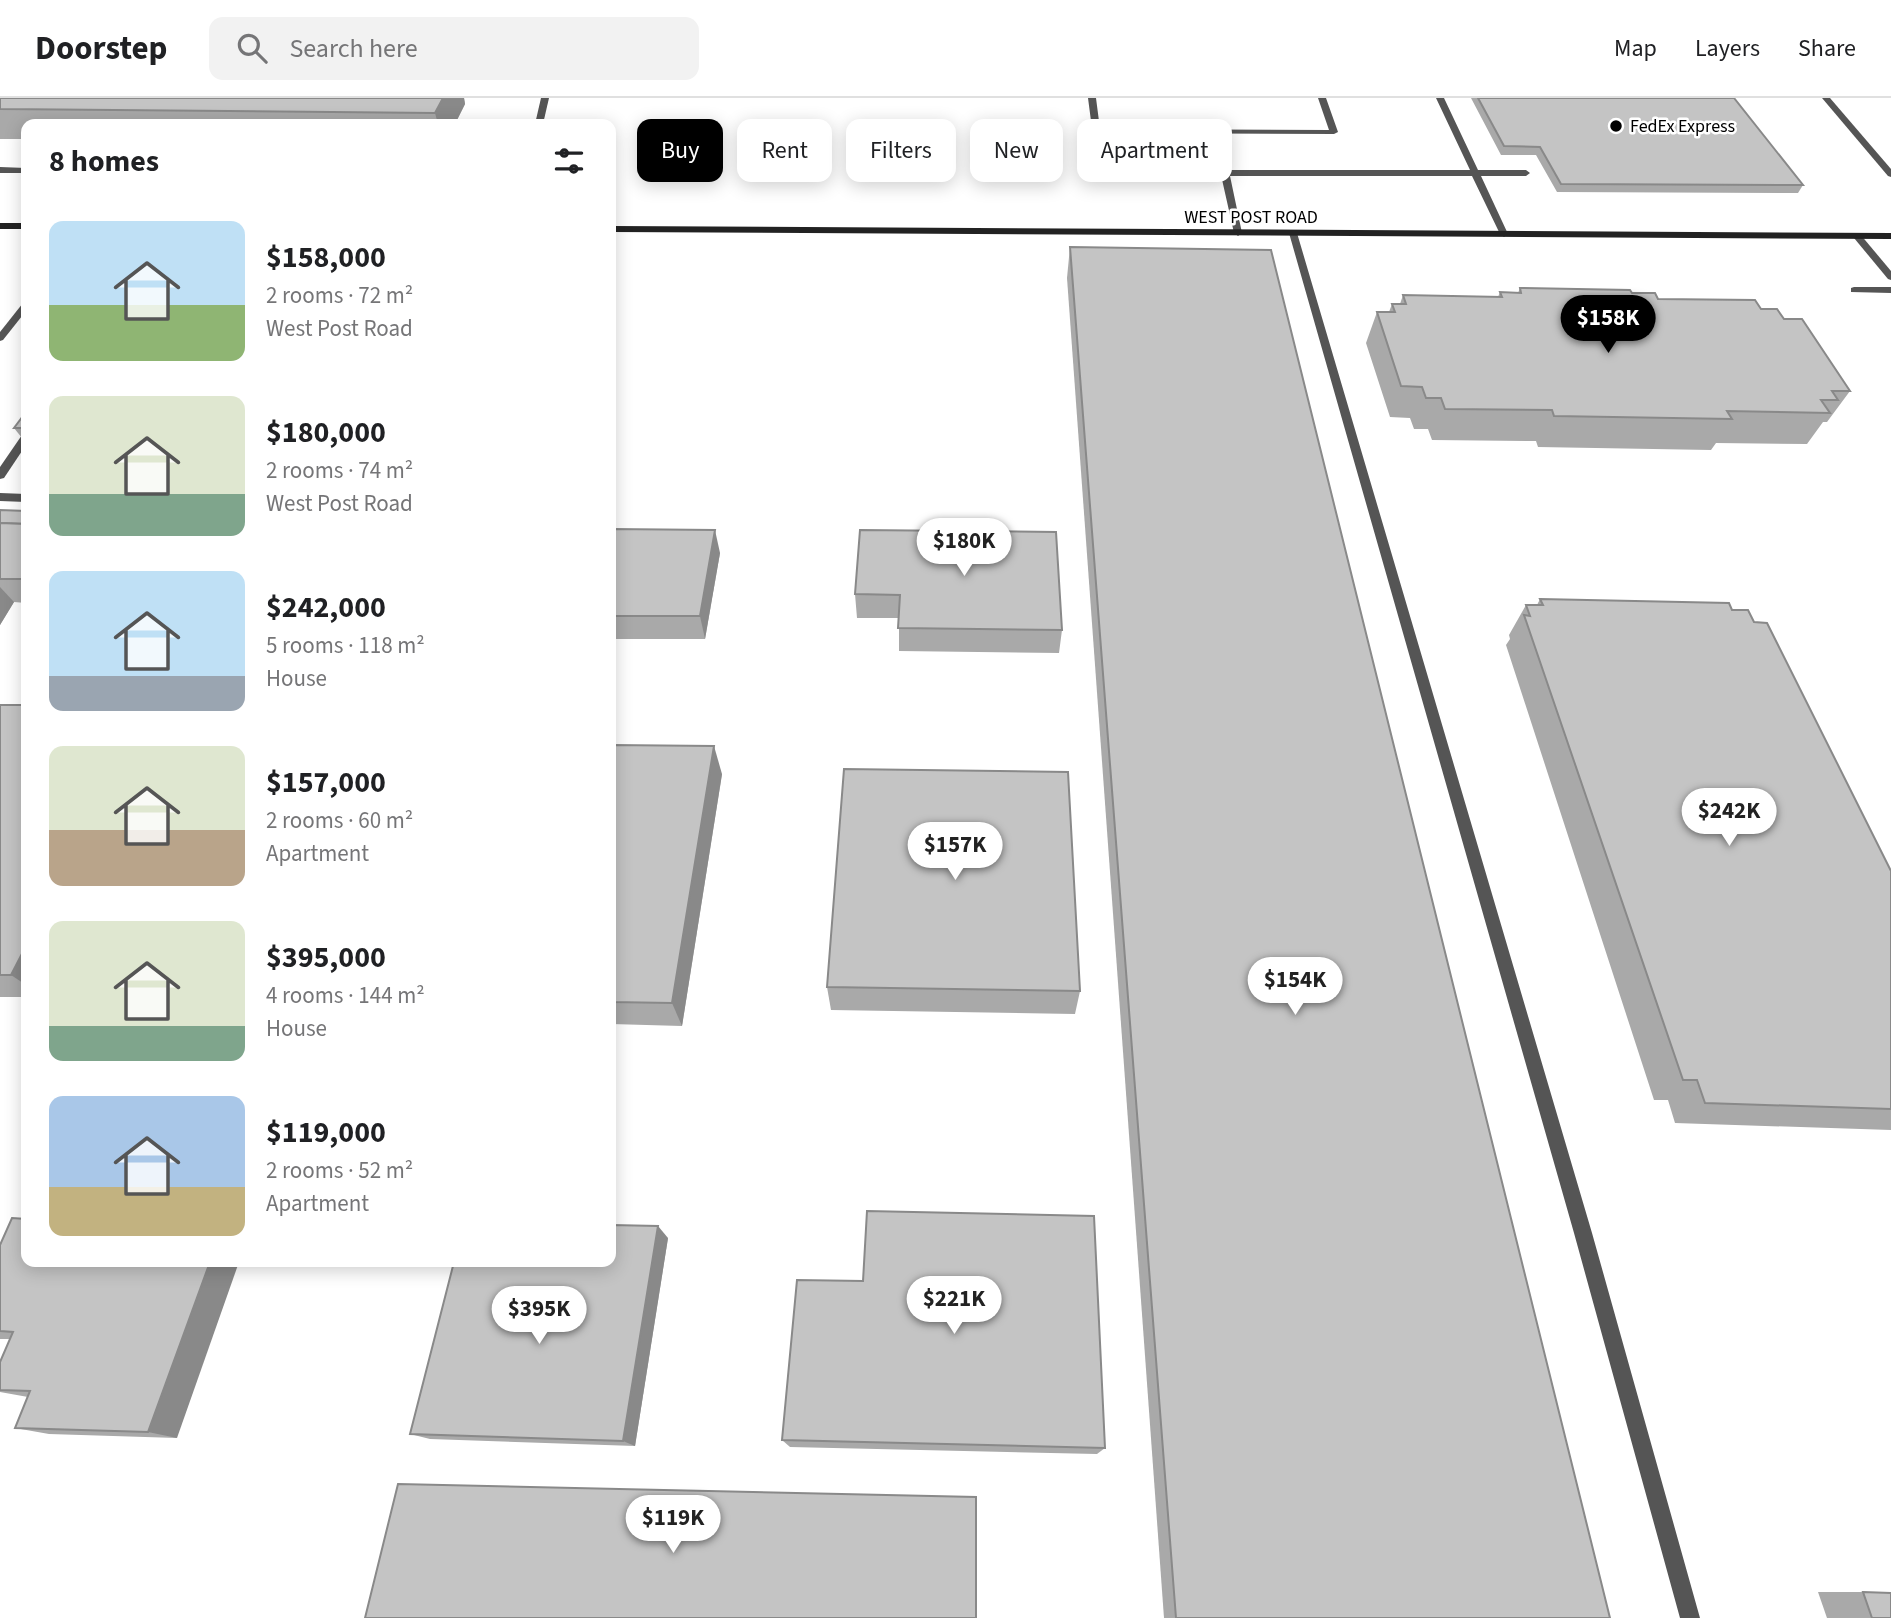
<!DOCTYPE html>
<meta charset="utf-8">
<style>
:root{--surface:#fff;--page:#f2f2f2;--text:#202124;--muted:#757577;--line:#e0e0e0;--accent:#000}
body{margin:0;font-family:"Source Sans 3",sans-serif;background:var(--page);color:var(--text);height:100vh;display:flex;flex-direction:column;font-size:26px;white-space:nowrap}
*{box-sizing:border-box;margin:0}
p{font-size:23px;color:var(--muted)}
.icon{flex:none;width:38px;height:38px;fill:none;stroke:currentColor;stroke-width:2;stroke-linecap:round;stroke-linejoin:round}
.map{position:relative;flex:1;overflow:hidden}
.panel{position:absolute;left:21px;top:21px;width:595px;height:1148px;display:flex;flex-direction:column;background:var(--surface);border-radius:14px;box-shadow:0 4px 18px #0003}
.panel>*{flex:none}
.hud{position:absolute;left:637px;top:21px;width:665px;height:63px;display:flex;gap:14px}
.price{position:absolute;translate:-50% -60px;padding:0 16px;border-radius:24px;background:#fff;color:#222;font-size:23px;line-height:46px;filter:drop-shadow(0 2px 4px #0008)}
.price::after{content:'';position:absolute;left:50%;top:42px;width:21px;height:16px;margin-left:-10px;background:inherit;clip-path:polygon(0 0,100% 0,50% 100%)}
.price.on{background:var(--accent);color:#fff}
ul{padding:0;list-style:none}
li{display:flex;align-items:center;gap:21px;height:175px;padding:0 28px}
li span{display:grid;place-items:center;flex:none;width:196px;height:140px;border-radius:14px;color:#555}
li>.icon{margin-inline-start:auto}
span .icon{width:84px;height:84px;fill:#fffc;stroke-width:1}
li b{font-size:30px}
h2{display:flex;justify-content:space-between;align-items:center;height:84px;padding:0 28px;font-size:30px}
.chip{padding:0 24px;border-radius:14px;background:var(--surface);box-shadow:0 4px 18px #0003;font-size:24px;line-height:63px}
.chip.on{background:var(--accent);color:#fff}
header{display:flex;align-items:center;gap:42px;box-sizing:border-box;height:98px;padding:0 35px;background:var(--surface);border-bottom:2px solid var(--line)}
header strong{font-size:33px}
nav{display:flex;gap:38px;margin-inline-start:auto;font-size:24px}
.search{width:490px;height:63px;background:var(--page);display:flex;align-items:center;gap:18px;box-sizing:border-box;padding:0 24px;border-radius:14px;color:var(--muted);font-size:26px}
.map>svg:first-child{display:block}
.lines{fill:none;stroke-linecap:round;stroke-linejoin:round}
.lane{fill:#555;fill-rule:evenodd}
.street{fill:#555;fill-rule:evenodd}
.secondary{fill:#222;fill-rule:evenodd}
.wall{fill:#a9a9a9}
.shaded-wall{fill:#898989}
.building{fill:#c4c4c4;stroke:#898989;stroke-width:2}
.poi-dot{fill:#000;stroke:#fff;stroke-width:2.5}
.labels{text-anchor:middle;stroke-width:5;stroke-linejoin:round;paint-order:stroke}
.far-poi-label{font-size:18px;fill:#000;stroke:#fff;text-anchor:start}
.far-street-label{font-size:18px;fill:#000;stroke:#fff}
</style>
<header>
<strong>Doorstep</strong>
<div class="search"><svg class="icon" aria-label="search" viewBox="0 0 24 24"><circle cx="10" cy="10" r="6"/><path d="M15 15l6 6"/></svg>Search here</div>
<nav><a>Map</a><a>Layers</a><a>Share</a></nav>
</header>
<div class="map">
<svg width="1891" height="1520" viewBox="0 0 1891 1520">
<rect width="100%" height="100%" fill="#fff"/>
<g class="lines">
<!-- lane -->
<g class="lane">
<polygon points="541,0 549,0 543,26 535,26"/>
<polygon points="1088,0 1096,0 1100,31 1329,32 1318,0 1326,0 1338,34 1334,36 1100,35 1104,65 1225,72 1470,72 1436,0 1444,0 1478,72 1526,72 1530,75 1526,78 1481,78 1508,136 1504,139 1500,136 1472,78 1230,78 1242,135 1238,138 1234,135 1221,77 1097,69"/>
<polygon points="1822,0 1830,0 1891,71 1891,79 1888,78"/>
<polygon points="0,69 26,70 26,75 0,75"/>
<polygon points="1290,133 1297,135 1592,1135 1700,1520 1680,1520 1574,1135 1289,135"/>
<polygon points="1854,136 1860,136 1891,173 1891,182 1888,181 1854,140"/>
<polygon points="1854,189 1891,189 1891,195 1851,194 1851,190"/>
<polygon points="26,336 26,347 4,380 0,381 0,369 22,337"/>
<polygon points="0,395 26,396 26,404 0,403"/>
</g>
<!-- street -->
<polygon class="street" points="26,204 26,213 3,242 0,243 0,234 23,205"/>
<!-- secondary -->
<g class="secondary">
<rect x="0" y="125" width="26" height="6"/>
<polygon points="611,128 1891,135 1891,141 611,134"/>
</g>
</g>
<!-- wall -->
<g class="wall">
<polygon points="0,0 464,0 465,6 455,26 26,26 26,41 0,41"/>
<polygon points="1471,0 1734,0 1803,87 1798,95 1557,94 1536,57 1501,57"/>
<polygon points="1070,149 1610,1520 1164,1520 1067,180"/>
<polygon points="1520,190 1632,195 1658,201 1761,211 1784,221 1850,293 1827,324 1823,324 1807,346 1716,345 1711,352 1538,349 1536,343 1432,342 1428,331 1414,331 1410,320 1390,319 1366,245 1377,214 1389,214 1392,206 1400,206 1403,197 1498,199 1500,194 1518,195"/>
<polygon points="26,314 26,345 14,330"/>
<polygon points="0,412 26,413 26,505 14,504 0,527"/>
<polygon points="611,431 720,455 705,541 611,541"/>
<polygon points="860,432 1062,532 1059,555 899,553 899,520 857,520 855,496"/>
<polygon points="1540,501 1732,512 1754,524 1891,773 1891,1032 1675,1025 1668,1002 1654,1002 1506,547 1510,541 1509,537 1526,507 1537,507"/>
<rect x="0" y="607" width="26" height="292"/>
<polygon points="611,647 722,676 682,928 611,926"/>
<polygon points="827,889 1080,893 1075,916 831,912"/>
<polygon points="668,1140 635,1348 430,1341 410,1336"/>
<polygon points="0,1147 177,1340 49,1336 15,1330 28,1299 0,1294 0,1264 10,1241 0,1241"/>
<polygon points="782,1342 1105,1350 1097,1356 790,1349"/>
<polygon points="1818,1494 1863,1494 1891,1520 1827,1520"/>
</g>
<!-- shaded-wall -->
<g class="shaded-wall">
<polygon points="443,0 464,0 465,6 455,26 438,26 435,15"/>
<polygon points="715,432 720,455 705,541 700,518"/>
<polygon points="0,489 14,504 0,527"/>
<polygon points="714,648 722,676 682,928 672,905"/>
<polygon points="26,848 26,887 11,877"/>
<polygon points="658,1128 668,1140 635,1348 623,1343"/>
<polygon points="210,1164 239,1164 177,1340 148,1334"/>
</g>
<!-- building -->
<g class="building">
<polygon points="0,0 443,0 435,15 0,11"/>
<polygon points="1478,0 1734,0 1803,87 1561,86 1540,49 1504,48"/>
<polygon points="1070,149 1271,152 1610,1520 1176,1520"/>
<polygon points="1520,190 1630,192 1632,195 1655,195 1658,201 1755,202 1761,211 1777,211 1784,221 1802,221 1850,293 1832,293 1838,302 1821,302 1830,315 1727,313 1732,321 1554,318 1552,312 1445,311 1441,300 1426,300 1422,289 1401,288 1377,214 1395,214 1392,206 1406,206 1403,197 1502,199 1500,194 1521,195"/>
<polygon points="26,314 26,330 14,330"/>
<polygon points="0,412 26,413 26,426 0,425"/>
<polygon points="0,425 26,426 26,481 0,481"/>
<polygon points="611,431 715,432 700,518 611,518"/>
<polygon points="860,432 1056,434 1062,532 898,530 900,497 855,496"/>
<polygon points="1540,501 1729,505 1732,512 1748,512 1754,524 1767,525 1891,773 1891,1011 1705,1005 1697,982 1683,982 1524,517 1530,518 1526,507 1543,507"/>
<polygon points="0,607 26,607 26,848 11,877 0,877"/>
<polygon points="611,647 714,648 672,905 611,904"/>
<polygon points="844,671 1068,674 1080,893 827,889"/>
<polygon points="867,1113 1094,1118 1105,1350 782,1342 797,1182 863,1183"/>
<polygon points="12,1120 26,1121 26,1164 210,1164 148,1334 15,1330 30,1293 0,1292 0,1264 13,1234 0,1233 0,1147"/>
<polygon points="611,1127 658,1128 623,1343 410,1336 454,1164 611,1164"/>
<polygon points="398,1386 976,1399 976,1520 365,1520"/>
<polygon points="1863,1494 1891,1495 1891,1520 1872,1520"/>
</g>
<!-- markers -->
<circle class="poi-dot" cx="1616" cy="28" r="7"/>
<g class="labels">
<!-- far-poi labels -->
<g class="far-poi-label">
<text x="1630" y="34">FedEx Express</text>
</g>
<!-- far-street labels -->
<g class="far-street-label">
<text x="1251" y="125">WEST POST ROAD</text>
</g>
</g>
</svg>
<b class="price on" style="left:1608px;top:257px">$158K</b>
<b class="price" style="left:964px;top:480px">$180K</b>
<b class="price" style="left:1729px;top:750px">$242K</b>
<b class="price" style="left:955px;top:784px">$157K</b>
<b class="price" style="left:1295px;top:919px">$154K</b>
<b class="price" style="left:954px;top:1238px">$221K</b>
<b class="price" style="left:539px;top:1248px">$395K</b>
<b class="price" style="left:673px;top:1457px">$119K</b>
<div class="hud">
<a class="chip on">Buy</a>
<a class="chip">Rent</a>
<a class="chip">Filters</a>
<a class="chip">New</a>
<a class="chip">Apartment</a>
</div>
<section class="panel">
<h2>8 homes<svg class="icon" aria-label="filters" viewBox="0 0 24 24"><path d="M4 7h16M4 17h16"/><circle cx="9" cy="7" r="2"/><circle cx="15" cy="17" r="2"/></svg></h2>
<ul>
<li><span style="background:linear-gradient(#bfe0f5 60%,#8fb573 0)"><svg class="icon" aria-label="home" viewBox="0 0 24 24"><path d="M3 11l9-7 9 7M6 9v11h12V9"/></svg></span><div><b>$158,000</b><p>2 rooms · 72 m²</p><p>West Post Road</p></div></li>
<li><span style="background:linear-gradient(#dfe7d0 70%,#7fa58c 0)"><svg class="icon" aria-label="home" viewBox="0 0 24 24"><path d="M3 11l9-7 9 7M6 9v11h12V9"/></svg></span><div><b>$180,000</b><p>2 rooms · 74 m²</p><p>West Post Road</p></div></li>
<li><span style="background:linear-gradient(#bfe0f5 75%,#9aa5b1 0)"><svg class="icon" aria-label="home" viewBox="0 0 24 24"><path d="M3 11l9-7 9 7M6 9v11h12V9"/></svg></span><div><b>$242,000</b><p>5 rooms · 118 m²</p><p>House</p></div></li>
<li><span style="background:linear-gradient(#dfe7d0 60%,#b9a48a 0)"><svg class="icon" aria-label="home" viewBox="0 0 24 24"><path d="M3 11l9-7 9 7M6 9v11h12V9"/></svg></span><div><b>$157,000</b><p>2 rooms · 60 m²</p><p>Apartment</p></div></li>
<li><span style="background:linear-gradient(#dfe7d0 75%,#7fa58c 0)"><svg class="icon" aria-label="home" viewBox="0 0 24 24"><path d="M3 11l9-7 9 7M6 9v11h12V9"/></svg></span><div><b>$395,000</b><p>4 rooms · 144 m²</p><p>House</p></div></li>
<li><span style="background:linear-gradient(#a9c7e8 65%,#c2b280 0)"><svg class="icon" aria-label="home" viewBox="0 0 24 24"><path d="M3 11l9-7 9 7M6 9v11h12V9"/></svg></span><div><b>$119,000</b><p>2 rooms · 52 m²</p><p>Apartment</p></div></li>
</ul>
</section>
</div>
